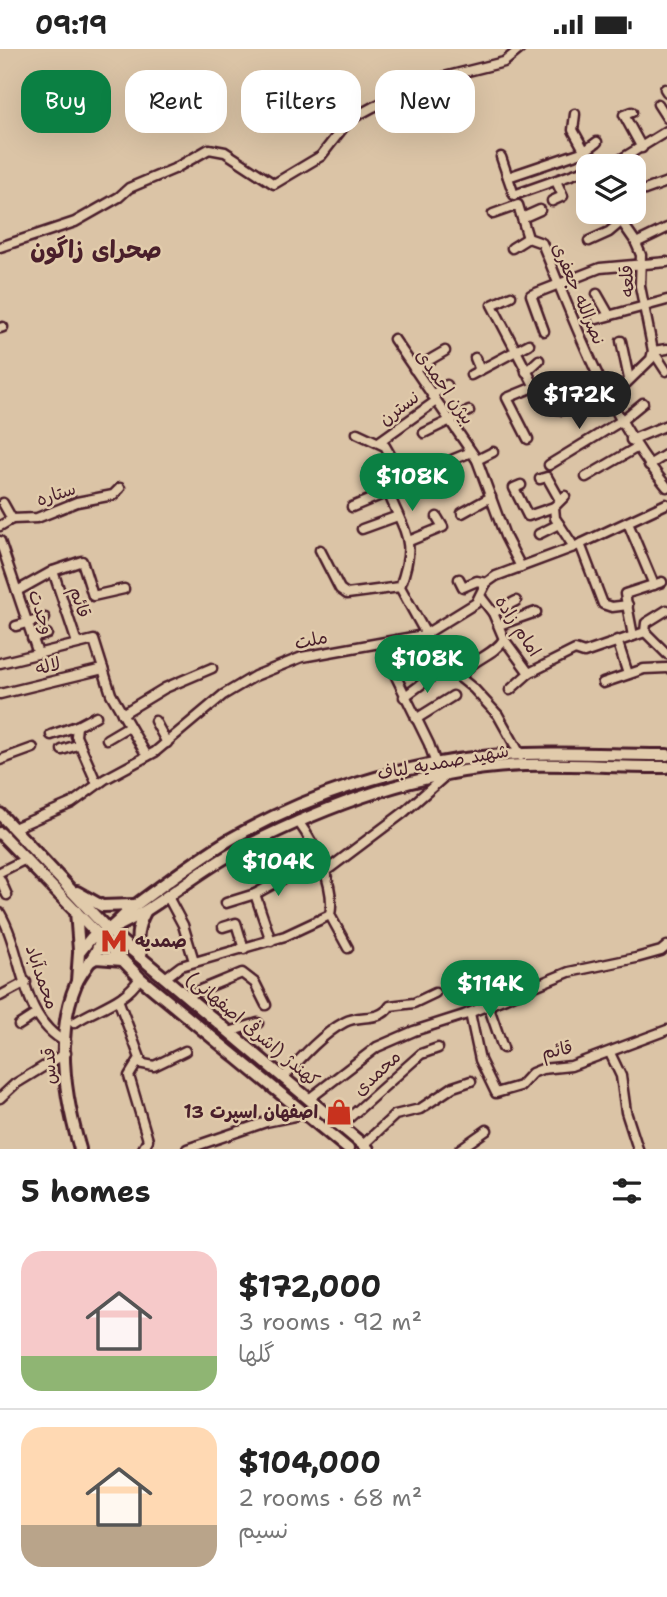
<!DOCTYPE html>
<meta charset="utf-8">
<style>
:root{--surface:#fff;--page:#f6f6f6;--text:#222;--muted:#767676;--line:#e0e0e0;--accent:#0b8043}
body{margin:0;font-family:"Shantell Sans","Playpen Sans Arabic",sans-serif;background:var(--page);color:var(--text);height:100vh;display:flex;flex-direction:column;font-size:26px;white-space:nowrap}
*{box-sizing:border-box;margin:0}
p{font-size:23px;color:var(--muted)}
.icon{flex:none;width:38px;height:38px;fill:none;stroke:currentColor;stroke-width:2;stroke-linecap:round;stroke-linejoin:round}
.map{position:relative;height:1100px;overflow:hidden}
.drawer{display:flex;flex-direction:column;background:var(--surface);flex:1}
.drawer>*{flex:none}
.hud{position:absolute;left:21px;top:21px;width:626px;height:63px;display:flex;gap:14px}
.fabs{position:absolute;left:576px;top:105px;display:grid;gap:14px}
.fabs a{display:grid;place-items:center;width:70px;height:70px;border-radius:14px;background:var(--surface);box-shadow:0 7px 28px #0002;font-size:35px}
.price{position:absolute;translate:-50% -60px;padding:0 16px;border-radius:24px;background:var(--accent);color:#fff;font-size:23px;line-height:46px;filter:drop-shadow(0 2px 4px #0008)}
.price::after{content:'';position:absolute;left:50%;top:42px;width:21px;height:16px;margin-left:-10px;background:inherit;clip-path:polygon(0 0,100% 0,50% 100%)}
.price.active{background:#222;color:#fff}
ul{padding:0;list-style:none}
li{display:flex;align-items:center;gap:21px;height:175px;padding:0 21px}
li+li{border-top:2px solid var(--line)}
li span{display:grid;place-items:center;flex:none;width:196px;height:140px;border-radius:21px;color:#555}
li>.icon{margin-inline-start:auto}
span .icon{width:84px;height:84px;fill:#fffc;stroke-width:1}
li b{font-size:30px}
h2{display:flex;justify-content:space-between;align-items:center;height:84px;padding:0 21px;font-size:30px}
.tag{padding:0 24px;border-radius:21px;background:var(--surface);box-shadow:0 7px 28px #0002;font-size:24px;line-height:63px}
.tag.active{background:var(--accent);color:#fff}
.status{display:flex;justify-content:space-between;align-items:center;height:49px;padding:0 35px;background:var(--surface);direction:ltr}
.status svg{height:19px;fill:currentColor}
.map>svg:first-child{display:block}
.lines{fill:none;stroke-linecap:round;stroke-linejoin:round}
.minor-casing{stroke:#4a1f2b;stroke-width:13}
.major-casing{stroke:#4a1f2b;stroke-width:16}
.minor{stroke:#e1cbab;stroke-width:8}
.major{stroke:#e1cbab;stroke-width:10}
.labels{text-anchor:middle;stroke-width:5;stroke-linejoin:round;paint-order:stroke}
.street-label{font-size:18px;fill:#4a1f2b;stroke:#e1cbab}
.poi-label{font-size:18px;font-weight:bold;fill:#4a1f2b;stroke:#e1cbab;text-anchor:start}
.district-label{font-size:24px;font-weight:bold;fill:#4a1f2b;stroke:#e1cbab}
</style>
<div class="status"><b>09:19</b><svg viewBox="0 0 49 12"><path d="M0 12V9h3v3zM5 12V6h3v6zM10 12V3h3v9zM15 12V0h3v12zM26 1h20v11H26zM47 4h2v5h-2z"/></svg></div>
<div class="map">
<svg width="667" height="1100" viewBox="0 0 667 1100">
<rect width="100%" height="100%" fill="#dbc4a6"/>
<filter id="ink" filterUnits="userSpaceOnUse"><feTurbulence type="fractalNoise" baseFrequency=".0143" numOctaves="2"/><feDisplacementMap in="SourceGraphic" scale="14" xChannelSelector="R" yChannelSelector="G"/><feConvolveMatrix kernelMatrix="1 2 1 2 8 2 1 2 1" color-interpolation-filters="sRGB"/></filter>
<g filter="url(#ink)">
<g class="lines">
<!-- minor casing -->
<g class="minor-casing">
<g id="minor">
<polyline points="665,40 667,43"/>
<polyline points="658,55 667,69"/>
<polyline points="632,63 624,66 642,99"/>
<polyline points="575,65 573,81 593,117"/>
<polyline points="501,108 514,146 588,120"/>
<polyline points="610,117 667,82"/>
<polyline points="508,128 585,102 597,93"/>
<polyline points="634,145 667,133"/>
<polyline points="552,152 563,147 556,132"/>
<path d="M 493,165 L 518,156 L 528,189 L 542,194 C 577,279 607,365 667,438"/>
<polyline points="522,169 540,161"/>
<polyline points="589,192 609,183 622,172"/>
<polyline points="636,194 667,179"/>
<polyline points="0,198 75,173 119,148 129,139 174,120 209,100 225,103 274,135 321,107 349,71 373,58 436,30 504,13 520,0"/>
<polyline points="512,199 528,189"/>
<polyline points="597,245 609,266"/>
<polyline points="511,247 492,256 545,357 562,361 603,338"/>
<polyline points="597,270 667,251"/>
<polyline points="0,279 3,278"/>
<polyline points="544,282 531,246 600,219 667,213"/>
<polyline points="394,290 477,411 505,487 521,518"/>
<polyline points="621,292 629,330"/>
<polyline points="475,309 480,321"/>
<polyline points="414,320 445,302"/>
<polyline points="666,322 653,302 667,300"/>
<polyline points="526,323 539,311"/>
<polyline points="471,326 529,295"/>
<polyline points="432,346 447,336"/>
<polyline points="609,351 651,310 653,302 640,237 641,206 635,192 615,163"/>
<path d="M 357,384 L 385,397 L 401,425 L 399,433 L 388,443 C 406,487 417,491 400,538 L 442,614 L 474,640 L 498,666 L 521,707"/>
<polyline points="424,384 469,362"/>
<polyline points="528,390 507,349 534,338"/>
<polyline points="631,391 667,376"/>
<polyline points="380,392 436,352"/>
<polyline points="477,411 493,403"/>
<polyline points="549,416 621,372 643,354"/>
<polyline points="649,416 667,405"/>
<polyline points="401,425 420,424 471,403"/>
<polyline points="586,428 636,399"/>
<polyline points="540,430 547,428 560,451"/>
<polyline points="521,436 514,439 528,467 554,458"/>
<polyline points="565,447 554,458 555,469 574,498"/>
<polyline points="3,454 12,470"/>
<polyline points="352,458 388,443"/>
<polyline points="462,464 491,448"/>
<polyline points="628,474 654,536"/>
<polyline points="0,477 12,470 37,469 77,453 113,446 120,439"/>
<polyline points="362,480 398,467"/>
<polyline points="539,485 559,475"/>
<polyline points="0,492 38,605"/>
<polyline points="409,492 443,478 437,468"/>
<polyline points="580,495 603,555 612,558 628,556"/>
<polyline points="320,501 340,540 347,545 400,538"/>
<polyline points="53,522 77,594"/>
<polyline points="459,530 463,538 477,532 486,534"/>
<polyline points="17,542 53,522 82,512 93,547 124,540"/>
<polyline points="480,547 493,564 504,590 529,624"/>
<polyline points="493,564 516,552"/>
<polyline points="499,576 536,563"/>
<polyline points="16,577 45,569"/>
<polyline points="645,583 667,605"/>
<polyline points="633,587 625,545 662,533"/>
<polyline points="32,589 47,585"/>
<polyline points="617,591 628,625"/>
<polyline points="380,595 429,695 436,715"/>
<polyline points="0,614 94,591 111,645 147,707"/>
<path d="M 461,629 C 469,610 493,608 504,590"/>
<polyline points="603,634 644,620 667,619"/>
<polyline points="510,641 529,624 575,601 584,604 645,583 646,574 667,561"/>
<polyline points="0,645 103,620"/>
<polyline points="404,648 446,617"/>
<polyline points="122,665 165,639 212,619"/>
<polyline points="96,667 77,677 76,687 97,735"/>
<polyline points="416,670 453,647"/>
<polyline points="155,672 167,694"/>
<polyline points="51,686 77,677"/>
<polyline points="107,690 129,677"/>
<polyline points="62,701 80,695"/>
<polyline points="0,711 33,699"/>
<polyline points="14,779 72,754 105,730 155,703 223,646 255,627 302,608 424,586 476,554 486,534 496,527 574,498 666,455"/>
<polyline points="326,822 403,764 445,727"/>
<polyline points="0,823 26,810"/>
<polyline points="0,830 7,846"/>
<polyline points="255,845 271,892"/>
<polyline points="168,848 183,876 194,912"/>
<polyline points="226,854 255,845 317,811"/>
<path d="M 0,864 C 24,905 20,970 66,993"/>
<polyline points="330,866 348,899"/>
<polyline points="223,878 236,874 244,900"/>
<path d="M 165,929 L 181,917 L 285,887 L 330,866 C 336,836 315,796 298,772"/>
<polyline points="0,947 26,933"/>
<polyline points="186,947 242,924 255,934 266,956"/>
<polyline points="119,953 140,1009 129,1027 148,1091 143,1100"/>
<polyline points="488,956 503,999"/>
<polyline points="470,964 480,1011 496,1044 520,1037 532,1024 542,1020 571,1017 667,981"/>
<path d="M 74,974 C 98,958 124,954 140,929"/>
<polyline points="19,976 36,965"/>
<polyline points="229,983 258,974"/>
<polyline points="610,1004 621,1027 626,1063 638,1100"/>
<polyline points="138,1014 154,1017 185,1002"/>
<path d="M 283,1029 C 301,1009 322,985 345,973 C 360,965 380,973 390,957 L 414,954 L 435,944"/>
<polyline points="0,1049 15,1035 66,1004"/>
<polyline points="309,1050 377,998 414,982 464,966 569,923 636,909 661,902 667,897"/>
<polyline points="340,1077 421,1005 438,999"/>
<polyline points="363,1096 395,1066 420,1060 453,1038 471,1032"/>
<polyline points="187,1100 266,1073 305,1065"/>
<polyline points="460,1100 487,1081"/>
</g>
</g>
<!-- major casing -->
<g class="major-casing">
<g id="major">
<polyline points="0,765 108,881 368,1100"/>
<polyline points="0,784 140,929 348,1100"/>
<polyline points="77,843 102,857 134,856"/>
<polyline points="76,862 79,901"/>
<path d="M 111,880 C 157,860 193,825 237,802 C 326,756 422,720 524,716 C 571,715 620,718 667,718"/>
<path d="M 141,907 C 135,891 137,878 145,863"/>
<polyline points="89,913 96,909 123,911"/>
<path d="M 77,932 L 79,904 L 91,889 C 109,886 122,866 137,855 C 167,833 197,810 229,791 C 307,746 401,715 491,707 C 549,702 609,706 667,706"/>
<path d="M 80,1100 C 65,1049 55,985 76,935 C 83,918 99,906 101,887"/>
</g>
</g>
<!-- minor -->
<use href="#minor" class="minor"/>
<!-- major -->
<use href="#major" class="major"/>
</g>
</g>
<!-- icons -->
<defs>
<g id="metro-bare" transform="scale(2.1)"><path d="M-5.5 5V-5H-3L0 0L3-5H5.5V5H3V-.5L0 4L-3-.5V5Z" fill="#c8321e" stroke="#e1cbab" stroke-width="2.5" paint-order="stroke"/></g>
<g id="shop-bare" transform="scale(2.1)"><path d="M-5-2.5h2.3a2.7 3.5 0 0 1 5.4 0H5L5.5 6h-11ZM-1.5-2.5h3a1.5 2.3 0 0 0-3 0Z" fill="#c8321e" stroke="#e1cbab" stroke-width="2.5" paint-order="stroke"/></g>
</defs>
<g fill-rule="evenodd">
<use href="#metro-bare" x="114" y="892"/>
<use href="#shop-bare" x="339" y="1063"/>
</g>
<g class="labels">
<!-- street labels -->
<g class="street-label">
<text transform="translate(627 232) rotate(-93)" y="6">قلعه</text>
<text transform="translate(579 245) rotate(67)" y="6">نصرالله جعفری</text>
<text transform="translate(445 338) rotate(55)" y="6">بیژن احمدی</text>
<text transform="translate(399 359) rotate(-36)" y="6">نسترن</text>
<text transform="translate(56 445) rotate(-18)" y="6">ستاره</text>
<text transform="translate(80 553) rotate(72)" y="6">قائم</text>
<text transform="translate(41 563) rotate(72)" y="6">وحدت</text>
<text transform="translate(518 577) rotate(57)" y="6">امام زاده</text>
<text transform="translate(311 591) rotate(-12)" y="6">ملت</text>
<text transform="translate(48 617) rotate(-13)" y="6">لاله</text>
<text transform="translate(443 713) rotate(-10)" y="6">شهید صمدیه لباف</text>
<text transform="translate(42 928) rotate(71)" y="6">محمدآباد</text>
<text transform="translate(253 980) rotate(40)" y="6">کهندژ (اشرفی اصفهانی)</text>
<text transform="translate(557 1001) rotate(-12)" y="6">قائم</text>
<text transform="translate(49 1017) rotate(-92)" y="6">قدس</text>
<text transform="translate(377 1024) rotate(-43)" y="6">محمدی</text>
</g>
<!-- poi labels -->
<g class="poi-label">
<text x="135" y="898">صمدیه</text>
<text x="318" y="1069" text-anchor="end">اصفهان اسپرت 13</text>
</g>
<!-- district labels -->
<g class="district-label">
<text x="96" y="209">صحرای زاگون</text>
</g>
</g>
</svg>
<div class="fabs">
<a><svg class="icon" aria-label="layers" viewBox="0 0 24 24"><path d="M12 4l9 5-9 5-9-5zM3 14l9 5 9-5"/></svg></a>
</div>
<b class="price active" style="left:579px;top:382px">$172K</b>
<b class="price" style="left:412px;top:464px">$108K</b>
<b class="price" style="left:427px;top:646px">$108K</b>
<b class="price" style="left:278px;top:849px">$104K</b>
<b class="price" style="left:490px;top:971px">$114K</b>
<div class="hud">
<a class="tag active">Buy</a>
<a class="tag">Rent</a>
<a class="tag">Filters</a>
<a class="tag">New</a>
</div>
</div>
<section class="drawer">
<h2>5 homes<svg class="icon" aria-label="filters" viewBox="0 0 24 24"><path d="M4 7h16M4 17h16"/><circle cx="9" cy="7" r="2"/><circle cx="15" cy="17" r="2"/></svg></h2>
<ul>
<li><span style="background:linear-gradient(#f6c9c9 75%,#8fb573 0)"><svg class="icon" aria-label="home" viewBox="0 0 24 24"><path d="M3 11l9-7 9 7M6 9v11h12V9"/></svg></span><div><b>$172,000</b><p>3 rooms · 92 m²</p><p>گلها</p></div></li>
<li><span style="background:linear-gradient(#ffd9b3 70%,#b9a48a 0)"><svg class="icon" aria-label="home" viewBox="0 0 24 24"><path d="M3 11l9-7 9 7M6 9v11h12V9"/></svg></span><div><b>$104,000</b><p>2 rooms · 68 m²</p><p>نسیم</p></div></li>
</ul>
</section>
